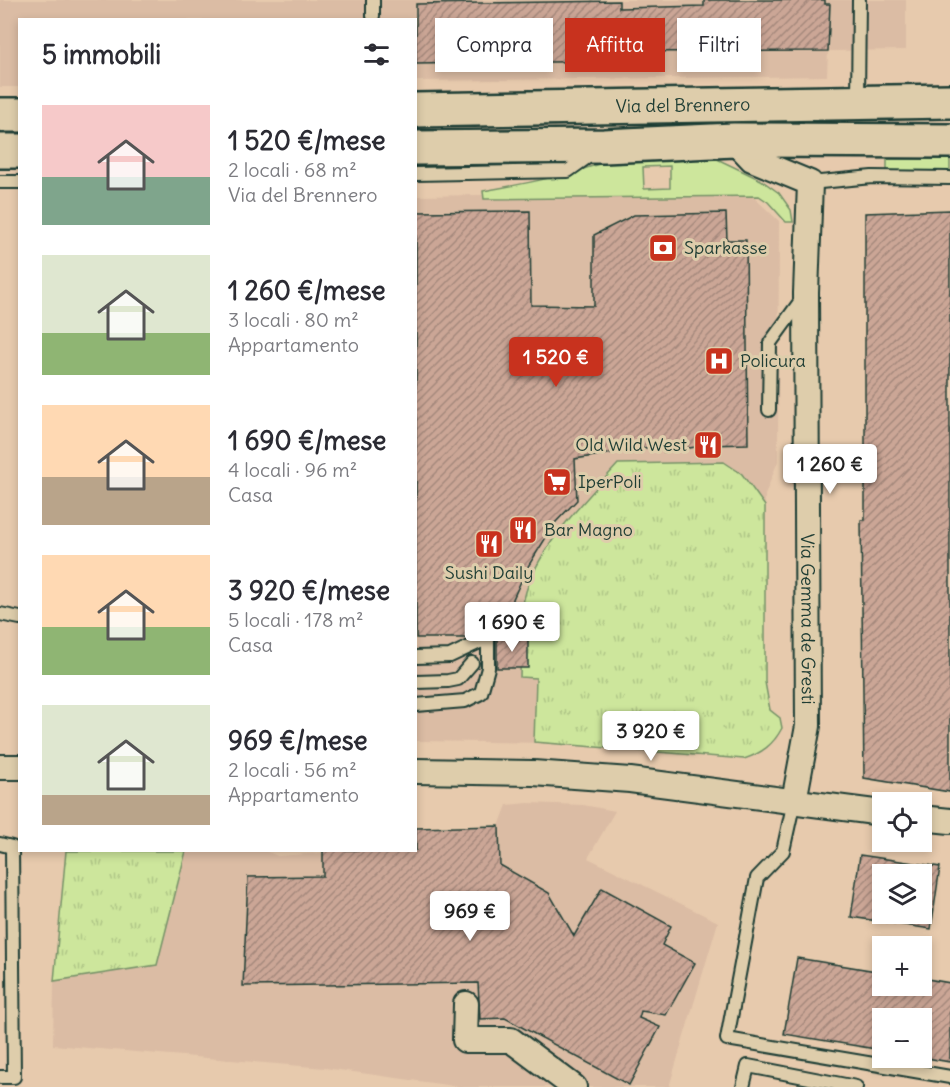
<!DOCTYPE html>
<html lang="it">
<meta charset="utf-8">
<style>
:root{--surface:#fff;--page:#f7f7f7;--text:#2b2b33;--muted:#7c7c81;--accent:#c8321e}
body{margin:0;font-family:Delius,sans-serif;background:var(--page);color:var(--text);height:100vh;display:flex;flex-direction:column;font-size:22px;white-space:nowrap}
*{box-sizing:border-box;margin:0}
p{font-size:20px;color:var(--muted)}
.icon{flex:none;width:33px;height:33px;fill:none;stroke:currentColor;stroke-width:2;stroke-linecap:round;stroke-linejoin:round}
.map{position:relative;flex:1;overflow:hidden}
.side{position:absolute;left:18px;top:18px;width:399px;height:834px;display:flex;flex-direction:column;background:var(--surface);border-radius:0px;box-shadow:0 3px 9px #0003}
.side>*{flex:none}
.guide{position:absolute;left:435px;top:18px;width:424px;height:54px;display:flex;gap:12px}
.controls{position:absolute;left:872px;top:792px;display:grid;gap:12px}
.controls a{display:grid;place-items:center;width:60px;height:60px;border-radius:0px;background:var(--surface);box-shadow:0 3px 9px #0003;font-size:30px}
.price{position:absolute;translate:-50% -51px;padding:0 14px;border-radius:6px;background:#fff;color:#222;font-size:20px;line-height:39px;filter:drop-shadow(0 2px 3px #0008)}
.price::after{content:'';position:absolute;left:50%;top:36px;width:18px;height:14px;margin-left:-9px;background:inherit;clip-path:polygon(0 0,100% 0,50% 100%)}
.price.on{background:var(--accent);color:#fff}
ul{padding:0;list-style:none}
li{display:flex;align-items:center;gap:18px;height:150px;padding:0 24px}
li span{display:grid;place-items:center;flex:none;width:168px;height:120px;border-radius:0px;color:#555}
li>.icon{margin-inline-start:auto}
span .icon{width:72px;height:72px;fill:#fffc;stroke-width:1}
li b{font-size:26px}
h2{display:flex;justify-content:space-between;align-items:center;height:72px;padding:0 24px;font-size:26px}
.chip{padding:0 21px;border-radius:0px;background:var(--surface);box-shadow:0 3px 9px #0003;font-size:21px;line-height:54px}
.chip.on{background:var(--accent);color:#fff}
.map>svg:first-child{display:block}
.built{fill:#dbbca4}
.grass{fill:#cde69c;stroke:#769268;stroke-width:1.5;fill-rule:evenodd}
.park{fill:url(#park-tufts);stroke:#769268;stroke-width:1.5}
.building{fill:url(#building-hatch);stroke:#1f3d34;stroke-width:1.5;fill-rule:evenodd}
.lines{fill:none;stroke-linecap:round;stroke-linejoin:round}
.lane-casing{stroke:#1f3d34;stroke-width:16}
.street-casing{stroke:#1f3d34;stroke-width:28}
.secondary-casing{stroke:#1f3d34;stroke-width:38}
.lane{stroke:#decdab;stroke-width:12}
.street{stroke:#decdab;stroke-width:24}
.secondary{stroke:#decdab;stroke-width:33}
.labels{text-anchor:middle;stroke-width:6;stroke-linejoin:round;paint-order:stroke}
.street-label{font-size:18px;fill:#1f3d34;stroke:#decdab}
.poi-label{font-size:18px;fill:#1f3d34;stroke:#decdab;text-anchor:start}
</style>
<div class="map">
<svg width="950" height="1087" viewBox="0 0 950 1087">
<defs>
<pattern id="park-tufts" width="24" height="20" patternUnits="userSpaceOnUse" patternTransform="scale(1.5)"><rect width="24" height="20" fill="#cde69c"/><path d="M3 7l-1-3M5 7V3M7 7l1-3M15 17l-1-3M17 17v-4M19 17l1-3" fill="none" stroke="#b0c687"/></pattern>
<pattern id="building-hatch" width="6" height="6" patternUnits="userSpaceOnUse" patternTransform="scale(1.5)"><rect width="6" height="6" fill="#cba696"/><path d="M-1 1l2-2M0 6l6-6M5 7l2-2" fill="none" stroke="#a4887b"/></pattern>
</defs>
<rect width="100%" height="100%" fill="#e7caad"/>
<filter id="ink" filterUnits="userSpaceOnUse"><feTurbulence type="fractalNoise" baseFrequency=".0167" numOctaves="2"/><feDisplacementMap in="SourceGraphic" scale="12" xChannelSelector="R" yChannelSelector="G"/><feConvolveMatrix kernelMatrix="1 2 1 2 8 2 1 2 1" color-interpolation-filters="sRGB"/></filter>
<g filter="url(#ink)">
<!-- built -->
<g class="built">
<polygon points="0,0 906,0 906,50 828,51 827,76 416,81 416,20 20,20 19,87 0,87"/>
<polygon points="747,191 779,221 778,461 765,495 765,682 770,710 780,718 782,728 777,739 762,752 744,759 551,743 416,741 416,196"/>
<polygon points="528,803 583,805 615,811 588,858 718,922 669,1087 461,1087 325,1068 53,1045 54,981 157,965 186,851 265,851 278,856 322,853 323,850 416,850 416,828 499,826 507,805"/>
</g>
<!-- grass -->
<g class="grass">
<path d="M 619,157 L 713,157 L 761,180 L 779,193 L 791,210 L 793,222 L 786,222 L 768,202 L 759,196 L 484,199 L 483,191 C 530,183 574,174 619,157 ZM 670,166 L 670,188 L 644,189 L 643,167 Z"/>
<rect x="887" y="159" width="63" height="12"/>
</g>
<!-- park -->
<g class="park">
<path d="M 724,462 L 742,474 L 765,506 L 765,682 L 770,710 L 780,718 L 782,728 C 773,745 762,753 744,759 L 534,742 L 536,678 L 520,677 C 521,652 518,624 524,599 C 536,548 584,502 618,464 Z"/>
<polygon points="66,851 186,851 157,965 54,981"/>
</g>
<!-- building -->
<g class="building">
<polygon points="704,0 825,0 825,4 830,4 828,51 620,52 620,61 416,64 416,4 619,1 619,8 704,6"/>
<polygon points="950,210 950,792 864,778 861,520 865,520 865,213"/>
<polygon points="530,211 531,305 594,306 594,235 634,215 726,213 727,240 746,240 748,444 708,445 664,452 664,445 575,459 577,500 555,523 527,568 513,599 513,638 496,638 493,631 488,630 469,638 416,638 416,212"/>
<rect x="497" y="638" width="31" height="30"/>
<polygon points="499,826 500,865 549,893 574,936 602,888 671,926 662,945 695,963 666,1015 641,1011 639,1018 660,1027 629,1085 505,1018 480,1019 478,983 243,986 248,877 323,876 323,850 416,850 416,828"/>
<path d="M 860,855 L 940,867 L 931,929 L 851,917 ZM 882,874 L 921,874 L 921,914 L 882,914 Z"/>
<polygon points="797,958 882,972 882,986 921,986 921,978 950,983 950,1062 921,1057 921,1018 882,1018 882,1050 784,1034"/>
</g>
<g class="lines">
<!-- lane casing -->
<g class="lane-casing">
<g id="lane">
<polyline points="373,16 373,0"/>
<polyline points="858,100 859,0"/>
<polyline points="416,174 568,171 592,154"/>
<polyline points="0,182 20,182"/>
<polyline points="810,183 872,177 950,178"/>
<polyline points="769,410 770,343 802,299"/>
<polyline points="0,614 20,618"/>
<polyline points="416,657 450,656 488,638 488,668 481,693 465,701 416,705"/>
<polyline points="416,682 448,681 458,679 472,663"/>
<polyline points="794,801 783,851 757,878 727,1039 950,1077"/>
<polyline points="0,844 12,847 14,1077 0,1077"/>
<polyline points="743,1087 748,1066 856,1087"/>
</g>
</g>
<!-- street casing -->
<g class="street-casing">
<g id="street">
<path id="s1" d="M 734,140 L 752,159 L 810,183 L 806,293 L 808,726 L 794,801"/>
<polyline points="0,767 20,767"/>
<polyline points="416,771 533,773 630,780 882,813"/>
<polyline points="921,818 950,821"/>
<polyline points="466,1004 465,1040 511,1040 574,1087"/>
</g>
</g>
<!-- secondary casing -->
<g class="secondary-casing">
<g id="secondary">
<path id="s2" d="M 416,110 L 950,101"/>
<polyline points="0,115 20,115"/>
<polyline points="416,148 604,146 734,140 950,141"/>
<polyline points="0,151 20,151"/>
</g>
</g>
<!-- lane -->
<use href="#lane" class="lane"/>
<!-- street -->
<use href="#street" class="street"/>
<!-- secondary -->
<use href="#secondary" class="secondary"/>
</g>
</g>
<!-- icons -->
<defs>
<g id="bank-square" transform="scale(1.5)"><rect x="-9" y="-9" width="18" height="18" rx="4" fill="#c8321e" stroke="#decdab"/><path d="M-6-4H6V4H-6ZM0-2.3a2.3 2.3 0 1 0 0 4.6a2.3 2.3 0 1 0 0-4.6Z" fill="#fff"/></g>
<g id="hospital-square" transform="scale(1.5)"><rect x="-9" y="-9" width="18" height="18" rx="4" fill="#c8321e" stroke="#decdab"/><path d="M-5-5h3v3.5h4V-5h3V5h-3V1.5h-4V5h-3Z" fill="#fff"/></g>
<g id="restaurant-square" transform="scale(1.5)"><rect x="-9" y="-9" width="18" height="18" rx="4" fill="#c8321e" stroke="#decdab"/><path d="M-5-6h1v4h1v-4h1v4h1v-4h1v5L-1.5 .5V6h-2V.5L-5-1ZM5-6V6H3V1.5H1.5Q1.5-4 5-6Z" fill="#fff"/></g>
<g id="supermarket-square" transform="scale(1.5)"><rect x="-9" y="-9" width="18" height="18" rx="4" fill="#c8321e" stroke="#decdab"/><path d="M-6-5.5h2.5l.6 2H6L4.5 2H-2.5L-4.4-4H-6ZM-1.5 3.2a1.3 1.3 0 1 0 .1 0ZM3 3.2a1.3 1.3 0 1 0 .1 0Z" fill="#fff"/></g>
</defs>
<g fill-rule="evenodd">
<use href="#bank-square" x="663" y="248"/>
<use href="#hospital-square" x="719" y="361"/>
<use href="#restaurant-square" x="708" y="445"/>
<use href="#supermarket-square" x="557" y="482"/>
<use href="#restaurant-square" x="523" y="530"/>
<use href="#restaurant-square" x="489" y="544"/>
</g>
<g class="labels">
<!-- street labels -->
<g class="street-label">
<text dy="6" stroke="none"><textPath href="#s2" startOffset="267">Via del Brennero</textPath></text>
<text dy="6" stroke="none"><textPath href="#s1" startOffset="525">Via Gemma de Gresti</textPath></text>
</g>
<!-- poi labels -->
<g class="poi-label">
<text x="684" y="254">Sparkasse</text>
<text x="740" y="367">Policura</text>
<text x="687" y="451" text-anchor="end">Old Wild West</text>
<text x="578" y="488">IperPoli</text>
<text x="544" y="536">Bar Magno</text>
<text x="489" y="579" text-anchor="middle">Sushi Daily</text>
</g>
</g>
</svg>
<div class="controls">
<a><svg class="icon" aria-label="locate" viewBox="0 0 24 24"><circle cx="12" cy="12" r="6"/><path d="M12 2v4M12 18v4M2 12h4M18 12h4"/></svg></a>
<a><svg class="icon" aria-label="layers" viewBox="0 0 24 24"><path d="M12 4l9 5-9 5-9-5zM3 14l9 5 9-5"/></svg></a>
<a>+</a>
<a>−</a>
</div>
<b class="price on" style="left:556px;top:388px">1 520 €</b>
<b class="price" style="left:830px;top:495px">1 260 €</b>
<b class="price" style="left:512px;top:653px">1 690 €</b>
<b class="price" style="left:651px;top:762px">3 920 €</b>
<b class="price" style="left:470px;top:942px">969 €</b>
<div class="guide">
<a class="chip">Compra</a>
<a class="chip on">Affitta</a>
<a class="chip">Filtri</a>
</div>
<section class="side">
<h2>5 immobili<svg class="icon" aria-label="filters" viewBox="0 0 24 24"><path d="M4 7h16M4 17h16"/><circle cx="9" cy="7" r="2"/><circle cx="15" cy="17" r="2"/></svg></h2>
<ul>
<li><span style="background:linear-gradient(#f6c9c9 60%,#7fa58c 0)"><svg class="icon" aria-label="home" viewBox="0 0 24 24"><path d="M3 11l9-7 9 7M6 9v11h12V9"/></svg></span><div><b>1 520 €/mese</b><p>2 locali · 68 m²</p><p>Via del Brennero</p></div></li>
<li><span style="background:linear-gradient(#dfe7d0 65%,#8fb573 0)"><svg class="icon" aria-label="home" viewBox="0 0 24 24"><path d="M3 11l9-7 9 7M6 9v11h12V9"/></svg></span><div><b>1 260 €/mese</b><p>3 locali · 80 m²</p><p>Appartamento</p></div></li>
<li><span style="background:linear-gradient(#ffd9b3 60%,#b9a48a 0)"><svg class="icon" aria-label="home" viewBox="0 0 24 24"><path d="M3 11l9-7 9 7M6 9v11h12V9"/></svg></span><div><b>1 690 €/mese</b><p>4 locali · 96 m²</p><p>Casa</p></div></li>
<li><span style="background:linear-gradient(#ffd9b3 60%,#8fb573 0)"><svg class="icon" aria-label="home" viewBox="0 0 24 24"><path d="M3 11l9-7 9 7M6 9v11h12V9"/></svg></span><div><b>3 920 €/mese</b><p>5 locali · 178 m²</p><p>Casa</p></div></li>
<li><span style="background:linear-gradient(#dfe7d0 75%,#b9a48a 0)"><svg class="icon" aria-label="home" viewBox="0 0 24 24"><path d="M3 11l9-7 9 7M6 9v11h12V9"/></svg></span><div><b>969 €/mese</b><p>2 locali · 56 m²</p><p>Appartamento</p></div></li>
</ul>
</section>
</div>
